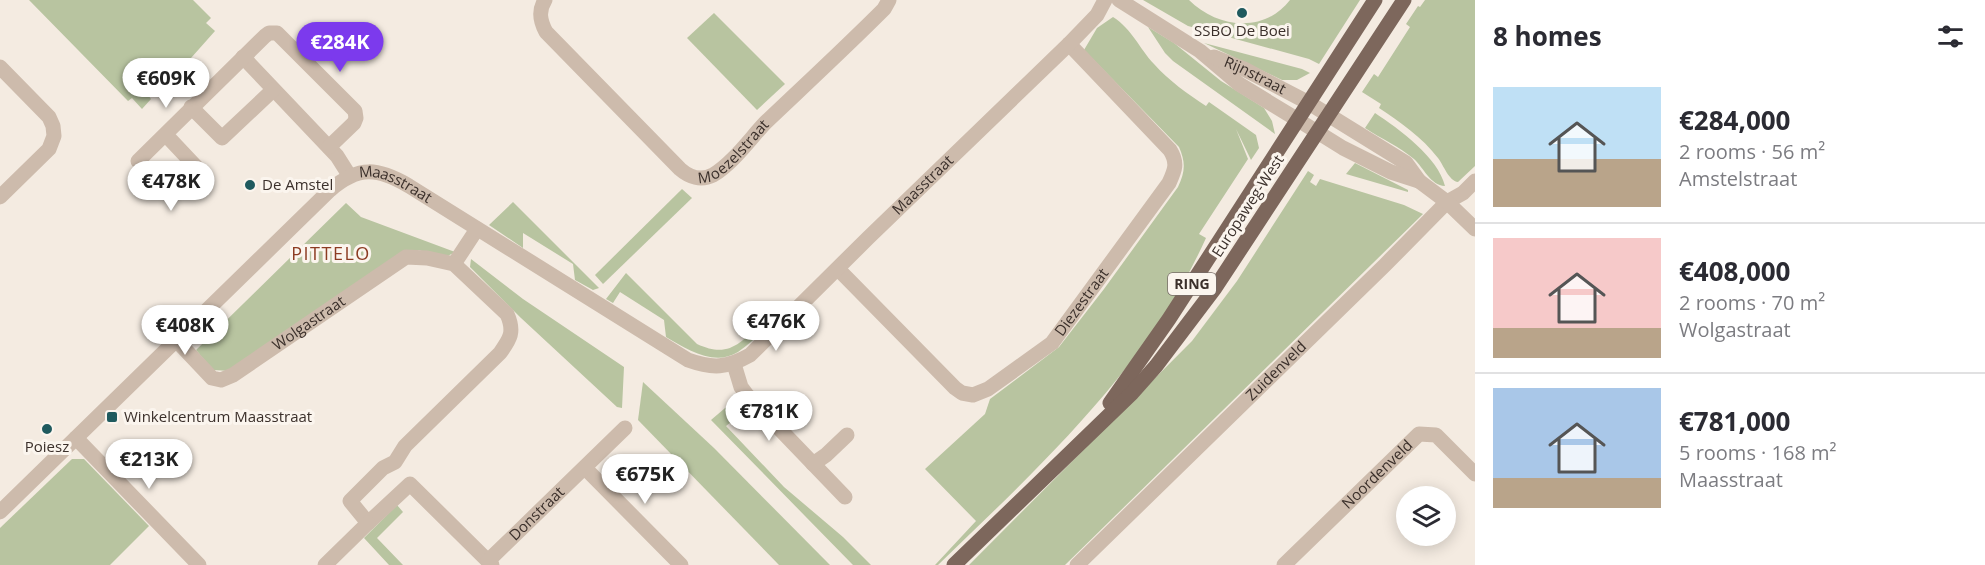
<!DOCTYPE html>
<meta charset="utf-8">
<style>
:root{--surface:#fff;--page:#f2f2f3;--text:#2b2b33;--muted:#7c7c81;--line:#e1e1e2;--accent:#7c3aed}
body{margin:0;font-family:"Open Sans",sans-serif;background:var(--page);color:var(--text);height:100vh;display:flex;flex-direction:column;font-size:22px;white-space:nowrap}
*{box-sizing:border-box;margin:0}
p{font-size:20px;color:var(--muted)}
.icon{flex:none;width:33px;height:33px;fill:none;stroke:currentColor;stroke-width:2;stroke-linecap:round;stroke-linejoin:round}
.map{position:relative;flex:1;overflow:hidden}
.side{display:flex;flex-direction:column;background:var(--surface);width:510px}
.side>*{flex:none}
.controls{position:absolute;left:1396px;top:486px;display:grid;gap:12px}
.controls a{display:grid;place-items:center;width:60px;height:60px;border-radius:50%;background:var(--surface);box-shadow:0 3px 15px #0003;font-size:30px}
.price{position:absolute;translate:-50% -51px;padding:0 14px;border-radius:21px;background:#fff;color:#222;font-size:20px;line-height:39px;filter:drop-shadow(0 2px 3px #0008)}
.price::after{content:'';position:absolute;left:50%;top:36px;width:18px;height:14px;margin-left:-9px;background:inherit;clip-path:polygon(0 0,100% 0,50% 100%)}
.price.on{background:var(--accent);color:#fff}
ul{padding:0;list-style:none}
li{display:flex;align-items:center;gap:18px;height:150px;padding:0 18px}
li+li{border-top:2px solid var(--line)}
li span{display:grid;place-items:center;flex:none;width:168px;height:120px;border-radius:0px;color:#555}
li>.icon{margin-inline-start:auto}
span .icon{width:72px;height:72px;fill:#fffc;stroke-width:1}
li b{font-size:26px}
h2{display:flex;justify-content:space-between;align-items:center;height:72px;padding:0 18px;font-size:26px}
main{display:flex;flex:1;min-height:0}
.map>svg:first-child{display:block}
.green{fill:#b8c4a0}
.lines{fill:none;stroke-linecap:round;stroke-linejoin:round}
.minor{stroke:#cdbbac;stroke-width:15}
.tertiary{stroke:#cdbbac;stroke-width:15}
.primary{stroke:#7d675c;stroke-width:15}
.poi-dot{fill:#1f5a5e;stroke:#fbf5ee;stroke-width:2}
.labels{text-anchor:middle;stroke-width:6;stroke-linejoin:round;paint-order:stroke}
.shield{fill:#fbf5ee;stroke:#756b66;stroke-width:1.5}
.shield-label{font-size:14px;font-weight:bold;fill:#3b302b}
.poi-label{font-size:15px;fill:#3b302b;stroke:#fbf5ee}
.street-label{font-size:15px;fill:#3b302b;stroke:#fbf5ee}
.quarter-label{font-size:18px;letter-spacing:1.5px;fill:#8c3b22;stroke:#fbf5ee}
</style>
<main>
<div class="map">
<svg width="1475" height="565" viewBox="0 0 1475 565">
<rect width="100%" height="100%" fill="#f4ebe1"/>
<!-- green -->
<g class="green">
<polygon points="29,0 193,0 211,18 206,23 215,31 159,94 148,81 142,87 151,99 142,109 132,98 128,101"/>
<path d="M 1143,0 L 1189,0 C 1217,28 1264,34 1290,0 L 1360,0 L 1319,64 L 1309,59 L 1188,26 Z"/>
<path d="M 1425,0 L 1475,0 L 1475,166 L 1458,182 C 1449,181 1444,166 1438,158 C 1422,137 1400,122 1379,108 L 1381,104 L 1362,92 L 1374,74 L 1378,77 L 1410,27 L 1406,24 L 1418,6 L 1420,7 Z"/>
<polygon points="714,13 785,84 757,110 687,38"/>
<path d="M 1113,17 C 1132,29 1139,48 1154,64 C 1169,81 1188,94 1206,106 L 1209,102 L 1256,135 L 1259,148 L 1251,160 L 1236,129 L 1248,159 L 1199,234 L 1206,238 C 1147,369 1039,467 938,565 L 935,565 L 976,521 L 925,469 L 985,414 L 990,399 L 1059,347 L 1104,289 L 1178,187 C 1185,172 1186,163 1179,147 L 1084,50 L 1097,28 Z"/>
<polygon points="1148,27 1174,43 1221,81 1264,108 1272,121 1275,134 1173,61 1165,53"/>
<polygon points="1204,43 1302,69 1310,73 1297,80 1282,80"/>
<path d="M 1375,113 C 1399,129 1438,157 1445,186 C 1430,185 1424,168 1414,159 C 1400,147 1380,138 1365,128 Z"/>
<polygon points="1355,163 1408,190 1408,192 1346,174"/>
<polygon points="1308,171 1314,175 1310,182 1316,186 1320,179 1404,205 1423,214 1065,565 969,565 1192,341 1237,281"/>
<polygon points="682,189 692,198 603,284 595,275"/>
<polygon points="513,202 599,288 593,290 575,280 573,264 523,233 523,248 489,225"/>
<polygon points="346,203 361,217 455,252 446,257 418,250 230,371 213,370 196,350"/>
<polygon points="471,259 523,299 624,367 622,408 617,407 521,318 470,267"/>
<path d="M 626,273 L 697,344 C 727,358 739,345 760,324 L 764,330 C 756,337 747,346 738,352 C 714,367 687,349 666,337 L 664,320 L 620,292 L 613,303 L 606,299 Z"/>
<polygon points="643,382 714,448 830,565 779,565 638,420"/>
<polygon points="738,397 749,408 726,426 784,487 843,537 871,565 853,565 711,420"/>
<polygon points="72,459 84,459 149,526 110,565 0,565 0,528"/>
<polygon points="397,505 403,512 377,538 403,565 389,565 364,538"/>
</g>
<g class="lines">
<!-- minor -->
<g class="minor">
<path id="s1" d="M 545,0 C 538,11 540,21 546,32 L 680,169 C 689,177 701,181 713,175 C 732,164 750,139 765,123 C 805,85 845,48 884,9 L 889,0"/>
<polyline points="1119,0 1200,51 1239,84 1298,120"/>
<polyline points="243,57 337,156 349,175"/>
<path id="s2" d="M 1214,57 L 1244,69 L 1309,103"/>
<polyline points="0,67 49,117 53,126 54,136 49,149 0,197"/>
<polyline points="191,107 222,138 273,90"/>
<polyline points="166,135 199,170 171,196 138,161 265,36 269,33 277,33 355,111 356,118 354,123 329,147"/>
<polyline points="454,264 477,229"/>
<path id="s3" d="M 838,269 L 955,388 L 962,393 L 973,395 L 988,389 L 1052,343 L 1169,183 C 1175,170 1178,163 1170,150 L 1069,44"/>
<path id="s4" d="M 177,341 L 212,378 L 221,380 L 233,375 L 406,257 L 427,258 L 454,264 L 507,314 C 515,332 510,339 500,353 L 405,446 L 395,462 L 383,468 L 350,501 L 368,523 L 410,484 L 492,565"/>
<polyline points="734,364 741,387 747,395 845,497"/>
<polyline points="76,438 199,565"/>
<polyline points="813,464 826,455 847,435"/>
<polyline points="585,468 681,565"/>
<path id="s5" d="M 0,512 L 330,190 C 359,165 378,168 409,186 L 688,360 C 713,369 727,368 750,355 L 868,238 L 1069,44 L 1097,15 L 1105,0"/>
<path id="s6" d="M 488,561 L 625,428"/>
<polyline points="325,565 368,523"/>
<path id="s7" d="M 1077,565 L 1385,265 L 1447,202 L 1463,193 L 1475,181"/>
<path id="s8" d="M 1284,565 L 1419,434 L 1436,435 L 1475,474"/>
</g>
<!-- tertiary -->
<g class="tertiary">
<polyline points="1309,103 1406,163 1419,181"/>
<polyline points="1298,120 1343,148 1391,172 1419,181 1447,202 1475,229"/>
</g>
<!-- primary -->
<g class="primary">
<polyline points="1110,403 1169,319 1375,0"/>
<polyline points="954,565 1132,393 1156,366 1215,288 1404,0"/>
</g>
</g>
<!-- markers -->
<g class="poi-dot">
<circle cx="1242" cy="13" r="6"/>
<circle cx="250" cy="185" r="6"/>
<rect x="106" y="411" width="12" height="12" rx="3"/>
<circle cx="47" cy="429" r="6"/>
</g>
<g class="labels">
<!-- shield labels -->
<rect class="shield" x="1168" y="273" width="48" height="22" rx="4.5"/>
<g class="shield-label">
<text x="1192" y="289">RING</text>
</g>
<!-- poi labels -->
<g class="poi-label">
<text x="1242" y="36">SSBO De Boei</text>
<text x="262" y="190" text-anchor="start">De Amstel</text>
<text x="124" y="422" text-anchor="start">Winkelcentrum Maasstraat</text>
<text x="47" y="452">Poiesz</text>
</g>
<!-- street labels -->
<g class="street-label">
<text dy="5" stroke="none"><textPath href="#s2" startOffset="45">Rijnstraat</textPath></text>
<text dy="5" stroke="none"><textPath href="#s1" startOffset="291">Moezelstraat</textPath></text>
<text dy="5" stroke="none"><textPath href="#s5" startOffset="1184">Maasstraat</textPath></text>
<text dy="5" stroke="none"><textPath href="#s5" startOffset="534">Maasstraat</textPath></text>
<text transform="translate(1248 206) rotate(-57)" y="5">Europaweg-West</text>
<text dy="5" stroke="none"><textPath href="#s3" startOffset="332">Diezestraat</textPath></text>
<text dy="5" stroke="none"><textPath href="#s4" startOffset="165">Wolgastraat</textPath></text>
<text dy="5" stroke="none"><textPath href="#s7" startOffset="278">Zuidenveld</textPath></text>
<text dy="5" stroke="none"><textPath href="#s8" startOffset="130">Noordenveld</textPath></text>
<text dy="5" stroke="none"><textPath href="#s6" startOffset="68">Donstraat</textPath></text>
</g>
<!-- quarter labels -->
<g class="quarter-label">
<text x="331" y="260">PITTELO</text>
</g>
</g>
</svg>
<div class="controls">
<a><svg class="icon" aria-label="layers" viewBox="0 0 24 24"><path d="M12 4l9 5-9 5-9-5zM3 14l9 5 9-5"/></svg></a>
</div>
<b class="price on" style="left:340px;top:73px">€284K</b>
<b class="price" style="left:166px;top:109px">€609K</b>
<b class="price" style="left:171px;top:212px">€478K</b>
<b class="price" style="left:776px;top:352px">€476K</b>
<b class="price" style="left:185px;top:356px">€408K</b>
<b class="price" style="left:769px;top:442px">€781K</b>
<b class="price" style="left:149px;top:490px">€213K</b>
<b class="price" style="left:645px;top:505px">€675K</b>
</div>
<section class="side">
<h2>8 homes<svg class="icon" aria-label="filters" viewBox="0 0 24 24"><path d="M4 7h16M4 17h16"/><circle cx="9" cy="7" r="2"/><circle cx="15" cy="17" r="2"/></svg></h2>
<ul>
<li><span style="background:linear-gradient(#bfe0f5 60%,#b9a48a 0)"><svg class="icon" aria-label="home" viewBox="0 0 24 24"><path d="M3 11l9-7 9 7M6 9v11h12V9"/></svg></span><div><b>€284,000</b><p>2 rooms · 56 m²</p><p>Amstelstraat</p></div></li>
<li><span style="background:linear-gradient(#f6c9c9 75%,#b9a48a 0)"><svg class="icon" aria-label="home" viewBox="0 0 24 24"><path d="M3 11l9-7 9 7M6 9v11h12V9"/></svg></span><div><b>€408,000</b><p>2 rooms · 70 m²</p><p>Wolgastraat</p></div></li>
<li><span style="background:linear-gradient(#a9c7e8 75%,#b9a48a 0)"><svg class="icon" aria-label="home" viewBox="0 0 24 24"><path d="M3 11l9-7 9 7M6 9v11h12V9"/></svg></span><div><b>€781,000</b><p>5 rooms · 168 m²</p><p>Maasstraat</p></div></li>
</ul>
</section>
</main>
